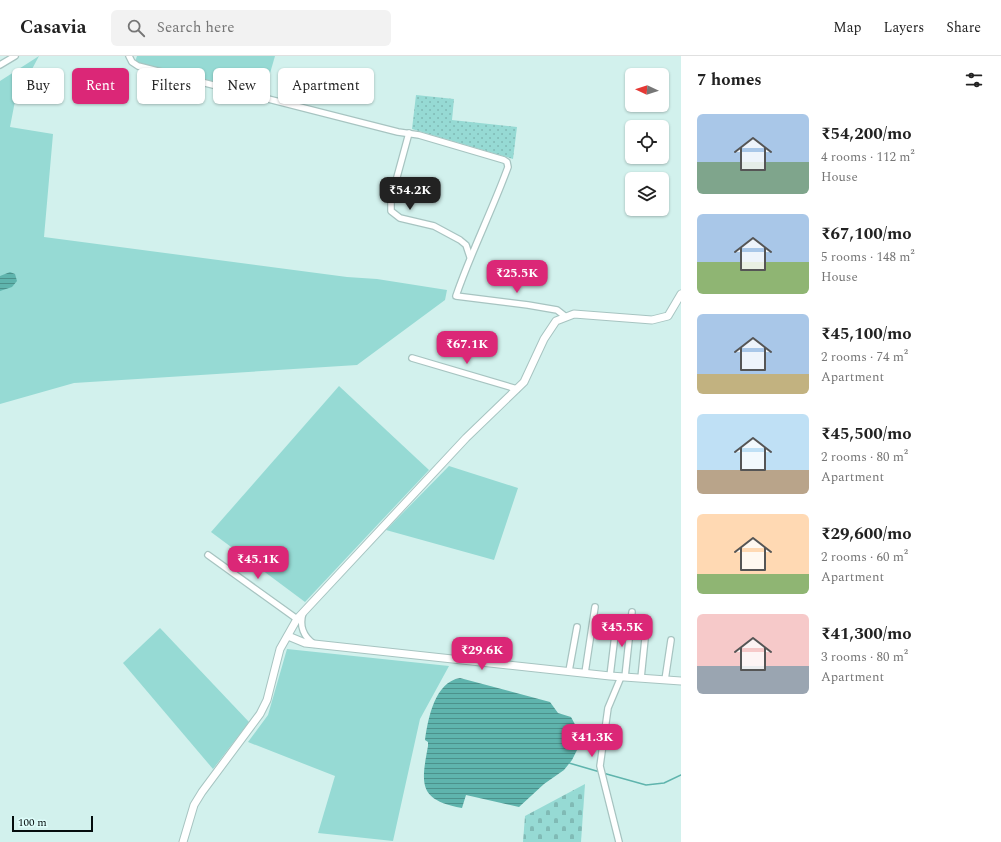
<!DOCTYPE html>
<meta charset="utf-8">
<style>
:root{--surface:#fff;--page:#f2f2f2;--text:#222;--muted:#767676;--line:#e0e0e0;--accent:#db2777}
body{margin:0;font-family:Spectral,serif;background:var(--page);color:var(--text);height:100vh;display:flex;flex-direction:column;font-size:15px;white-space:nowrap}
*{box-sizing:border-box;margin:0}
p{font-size:13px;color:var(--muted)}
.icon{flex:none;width:22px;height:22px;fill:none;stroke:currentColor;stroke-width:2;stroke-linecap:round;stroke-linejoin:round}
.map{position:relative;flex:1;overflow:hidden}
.details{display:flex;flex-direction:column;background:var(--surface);width:320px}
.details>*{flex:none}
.top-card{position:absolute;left:12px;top:12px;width:380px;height:36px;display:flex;gap:8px}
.needle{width:26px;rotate:274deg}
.fabs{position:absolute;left:625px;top:12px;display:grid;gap:8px}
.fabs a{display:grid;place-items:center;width:44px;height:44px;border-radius:6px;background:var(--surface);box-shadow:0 1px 3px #0004;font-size:20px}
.scale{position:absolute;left:12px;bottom:10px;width:81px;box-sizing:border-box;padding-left:4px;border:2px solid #040d0d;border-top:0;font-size:11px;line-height:14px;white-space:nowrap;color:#040d0d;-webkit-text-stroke:3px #dffefb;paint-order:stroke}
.price{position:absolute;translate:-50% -34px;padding:0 9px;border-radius:8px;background:var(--accent);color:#fff;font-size:13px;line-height:26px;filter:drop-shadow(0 1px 2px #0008)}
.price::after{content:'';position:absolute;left:50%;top:24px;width:12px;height:9px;margin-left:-6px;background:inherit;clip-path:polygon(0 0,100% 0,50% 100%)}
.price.current{background:#222;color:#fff}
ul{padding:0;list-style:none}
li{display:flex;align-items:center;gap:12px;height:100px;padding:0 16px}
li span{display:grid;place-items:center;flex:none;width:112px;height:80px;border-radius:6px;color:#555}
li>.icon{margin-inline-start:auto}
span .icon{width:48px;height:48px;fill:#fffc;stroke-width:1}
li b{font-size:17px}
h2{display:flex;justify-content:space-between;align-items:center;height:48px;padding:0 16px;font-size:17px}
.tag{padding:0 14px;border-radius:6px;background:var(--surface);box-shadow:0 1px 3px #0004;font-size:14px;line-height:36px}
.tag.current{background:var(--accent);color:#fff}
header{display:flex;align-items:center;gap:24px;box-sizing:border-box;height:56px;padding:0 20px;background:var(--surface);border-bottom:1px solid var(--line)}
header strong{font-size:19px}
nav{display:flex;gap:22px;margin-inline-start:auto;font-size:14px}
.search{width:280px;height:36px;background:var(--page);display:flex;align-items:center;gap:10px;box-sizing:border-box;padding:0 14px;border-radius:6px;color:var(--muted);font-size:15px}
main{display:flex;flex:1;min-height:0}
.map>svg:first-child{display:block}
.green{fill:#96dad4}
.cemetery{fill:url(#cemetery-stones)}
.park{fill:url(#park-dots)}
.water{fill:url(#water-rules)}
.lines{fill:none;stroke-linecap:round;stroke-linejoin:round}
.stream{stroke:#5fb4ad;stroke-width:1.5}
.minor-casing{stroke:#a7c4c1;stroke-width:8}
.tertiary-casing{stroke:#a7c4c1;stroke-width:9}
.minor{stroke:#fff;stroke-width:5.5}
.tertiary{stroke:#fff;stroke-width:7}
</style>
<header>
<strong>Casavia</strong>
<div class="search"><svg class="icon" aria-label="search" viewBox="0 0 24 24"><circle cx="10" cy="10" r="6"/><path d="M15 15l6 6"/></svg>Search here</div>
<nav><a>Map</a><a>Layers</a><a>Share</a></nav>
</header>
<main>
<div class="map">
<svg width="681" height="786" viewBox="0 0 681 786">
<defs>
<pattern id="cemetery-stones" width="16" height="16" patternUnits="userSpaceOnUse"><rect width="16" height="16" fill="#96dad4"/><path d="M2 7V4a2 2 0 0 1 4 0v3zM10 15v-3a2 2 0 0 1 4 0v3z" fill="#80bab5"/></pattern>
<pattern id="park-dots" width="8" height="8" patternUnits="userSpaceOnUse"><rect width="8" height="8" fill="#96dad4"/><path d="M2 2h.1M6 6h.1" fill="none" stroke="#80bab5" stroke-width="1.8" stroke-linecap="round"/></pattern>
<pattern id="water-rules" width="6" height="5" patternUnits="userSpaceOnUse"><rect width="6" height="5" fill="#5fb4ad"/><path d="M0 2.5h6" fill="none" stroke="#4c918b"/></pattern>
</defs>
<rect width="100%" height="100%" fill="#d2f1ed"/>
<!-- green -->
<g class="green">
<polygon points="39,0 15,45 10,71 53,78 44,181 347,221 377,223 447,234 445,244 357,309 74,327 0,348 0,25"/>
<polygon points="137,0 275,0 264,38 135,6"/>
<polygon points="339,330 429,414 305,546 211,476"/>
<polygon points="449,410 518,432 494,504 386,474"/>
<polygon points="160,572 249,666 213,713 123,607"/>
<polygon points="287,593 449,610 420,663 393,785 318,777 335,720 248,686 268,659"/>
</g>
<!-- cemetery -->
<polygon class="cemetery" points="585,728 581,786 523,786 525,760"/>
<!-- park -->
<polygon class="park" points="416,39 454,43 452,64 517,71 513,103 412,73"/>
<!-- water -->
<g class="water">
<polygon points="10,216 15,218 17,225 12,231 0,235 0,220"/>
<path d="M 460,622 L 550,646 L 558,657 L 571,661 L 579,676 L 580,683 L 579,690 L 572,704 L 564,714 L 544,728 L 519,751 L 466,739 L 462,752 C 418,744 421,728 428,690 L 428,686 L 425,684 C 428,662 435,626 460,622 Z"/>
</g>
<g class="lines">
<!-- stream -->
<g class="stream">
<polyline points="569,707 600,716"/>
<polyline points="603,717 646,729 664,727 681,719"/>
</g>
<!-- minor casing -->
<g class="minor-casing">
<g id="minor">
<path d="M 129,0 L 132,6 L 138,10 L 398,76 L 419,79 L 504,104 L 507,106 L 508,111 C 492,155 471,196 456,240 L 528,249 L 557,254 L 566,261"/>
<polyline points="0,9 15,0"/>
<polyline points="409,77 391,143 391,155 400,162 434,170 460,184 466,189 470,201"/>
<polyline points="412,302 517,333"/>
<polyline points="208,499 297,563"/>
<path d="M 303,557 C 299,570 304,581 314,588"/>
<polyline points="569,615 577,571"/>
<polyline points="585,617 595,551"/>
<polyline points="610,620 617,562"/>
<polyline points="625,621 632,556"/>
<polyline points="641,622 645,583"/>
<polyline points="665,624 671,584"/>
<polyline points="619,786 600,710 608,652 621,621"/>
</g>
</g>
<!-- tertiary casing -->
<g class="tertiary-casing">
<g id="tertiary">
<polyline points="288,580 305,587 610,620 681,625"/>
<polyline points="183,786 194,749 202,736 260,658 267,644 280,593 297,563 466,382 524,326 544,283 556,265 574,258 652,264 668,260 681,238"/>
</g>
</g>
<!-- minor -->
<use href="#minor" class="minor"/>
<!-- tertiary -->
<use href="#tertiary" class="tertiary"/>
</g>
</svg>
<div class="fabs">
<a><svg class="needle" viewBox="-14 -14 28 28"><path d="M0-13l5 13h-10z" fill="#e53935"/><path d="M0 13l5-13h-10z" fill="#767676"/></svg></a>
<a><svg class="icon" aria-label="locate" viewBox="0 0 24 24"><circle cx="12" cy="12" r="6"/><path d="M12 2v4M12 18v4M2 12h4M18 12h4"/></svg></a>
<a><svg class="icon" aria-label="layers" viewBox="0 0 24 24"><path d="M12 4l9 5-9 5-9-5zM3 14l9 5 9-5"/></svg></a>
</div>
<div class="scale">100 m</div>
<b class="price current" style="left:410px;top:155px">₹54.2K</b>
<b class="price" style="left:517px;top:238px">₹25.5K</b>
<b class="price" style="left:467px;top:309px">₹67.1K</b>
<b class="price" style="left:258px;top:524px">₹45.1K</b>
<b class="price" style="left:622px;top:592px">₹45.5K</b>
<b class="price" style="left:482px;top:615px">₹29.6K</b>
<b class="price" style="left:592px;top:702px">₹41.3K</b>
<div class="top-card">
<a class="tag">Buy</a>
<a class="tag current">Rent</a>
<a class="tag">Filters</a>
<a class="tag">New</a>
<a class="tag">Apartment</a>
</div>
</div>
<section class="details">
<h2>7 homes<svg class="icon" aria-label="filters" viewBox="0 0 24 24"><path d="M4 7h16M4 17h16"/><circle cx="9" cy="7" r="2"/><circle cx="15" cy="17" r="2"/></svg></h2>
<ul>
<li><span style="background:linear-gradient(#a9c7e8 60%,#7fa58c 0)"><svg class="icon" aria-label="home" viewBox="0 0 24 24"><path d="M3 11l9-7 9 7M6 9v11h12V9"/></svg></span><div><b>₹54,200/mo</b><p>4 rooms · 112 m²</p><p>House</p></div></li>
<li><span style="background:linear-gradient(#a9c7e8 60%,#8fb573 0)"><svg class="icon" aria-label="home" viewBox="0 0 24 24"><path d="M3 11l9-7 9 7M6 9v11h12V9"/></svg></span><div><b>₹67,100/mo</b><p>5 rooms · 148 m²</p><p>House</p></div></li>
<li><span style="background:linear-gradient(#a9c7e8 75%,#c2b280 0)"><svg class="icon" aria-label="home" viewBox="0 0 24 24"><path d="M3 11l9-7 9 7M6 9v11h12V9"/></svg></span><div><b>₹45,100/mo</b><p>2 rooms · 74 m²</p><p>Apartment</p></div></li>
<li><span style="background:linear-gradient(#bfe0f5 70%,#b9a48a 0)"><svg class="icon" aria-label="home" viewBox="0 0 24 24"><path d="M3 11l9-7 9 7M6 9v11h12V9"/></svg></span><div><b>₹45,500/mo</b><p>2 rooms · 80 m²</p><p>Apartment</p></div></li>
<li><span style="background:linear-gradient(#ffd9b3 75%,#8fb573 0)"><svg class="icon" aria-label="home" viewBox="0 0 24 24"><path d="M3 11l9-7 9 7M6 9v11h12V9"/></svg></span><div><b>₹29,600/mo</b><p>2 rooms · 60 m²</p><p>Apartment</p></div></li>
<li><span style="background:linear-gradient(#f6c9c9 65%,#9aa5b1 0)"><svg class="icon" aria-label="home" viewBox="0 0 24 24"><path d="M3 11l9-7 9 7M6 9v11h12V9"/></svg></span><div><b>₹41,300/mo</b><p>3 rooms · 80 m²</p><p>Apartment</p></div></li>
</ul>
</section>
</main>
